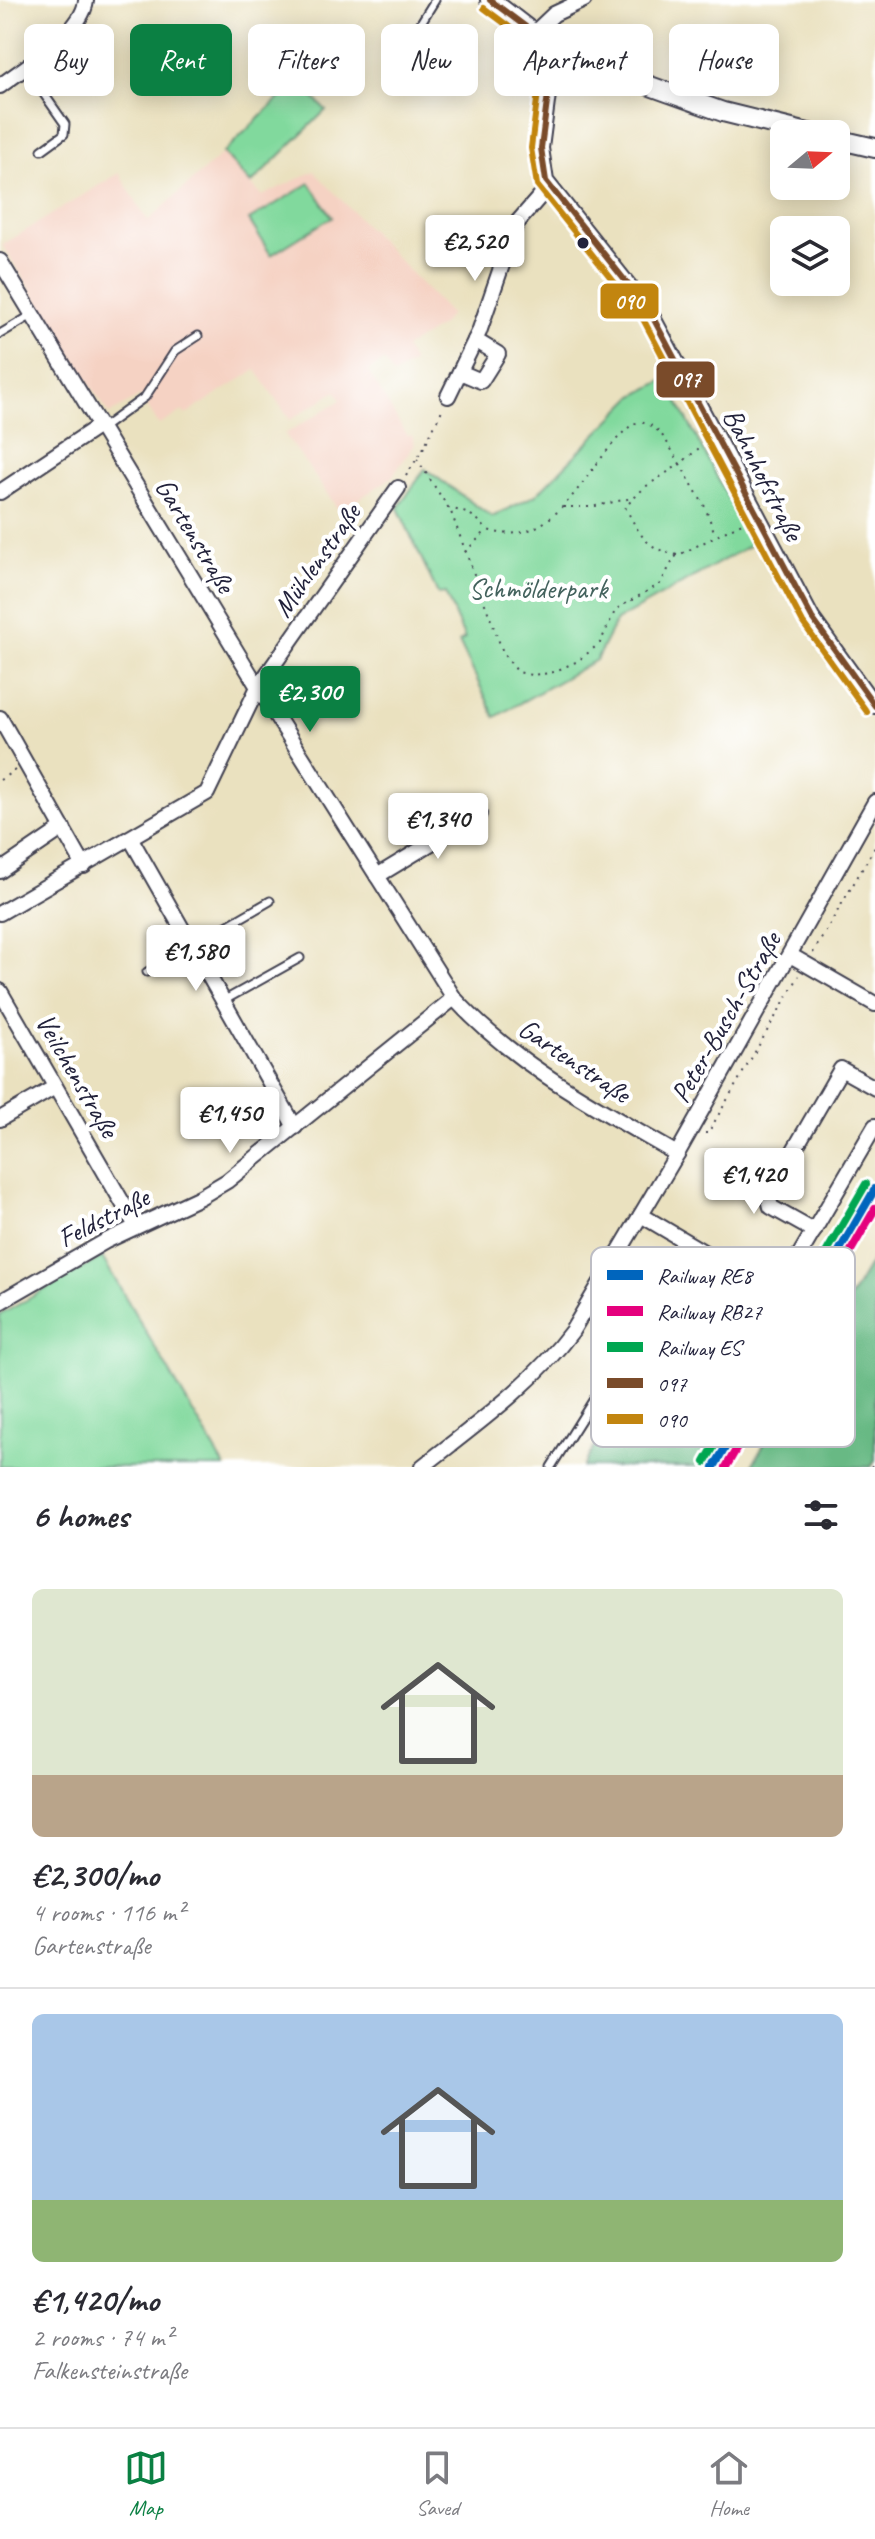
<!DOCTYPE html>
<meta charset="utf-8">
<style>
:root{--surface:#fff;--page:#f7f7f7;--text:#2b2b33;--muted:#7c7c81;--line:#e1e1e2;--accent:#0b8043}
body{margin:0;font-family:Caveat,sans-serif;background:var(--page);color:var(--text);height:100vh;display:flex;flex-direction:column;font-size:30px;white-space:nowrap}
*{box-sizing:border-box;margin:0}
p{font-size:26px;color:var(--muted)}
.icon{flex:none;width:44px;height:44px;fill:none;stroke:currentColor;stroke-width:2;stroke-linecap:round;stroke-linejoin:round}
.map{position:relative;height:1467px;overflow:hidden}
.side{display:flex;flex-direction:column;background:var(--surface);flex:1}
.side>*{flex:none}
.top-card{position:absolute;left:24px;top:24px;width:828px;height:72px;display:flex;gap:16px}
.needle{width:52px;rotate:71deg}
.buttons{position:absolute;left:770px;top:120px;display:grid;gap:16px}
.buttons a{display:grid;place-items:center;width:80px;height:80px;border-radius:12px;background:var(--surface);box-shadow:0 4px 20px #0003;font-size:40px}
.price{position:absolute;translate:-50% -68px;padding:0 18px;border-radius:8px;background:#fff;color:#222;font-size:26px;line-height:52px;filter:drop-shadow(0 2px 4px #0008)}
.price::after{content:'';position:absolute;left:50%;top:48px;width:24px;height:18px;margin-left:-12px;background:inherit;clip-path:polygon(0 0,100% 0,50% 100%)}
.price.active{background:var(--accent);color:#fff}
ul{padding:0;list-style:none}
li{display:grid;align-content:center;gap:16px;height:424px;padding:0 32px}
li+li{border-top:2px solid var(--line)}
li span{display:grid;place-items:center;height:248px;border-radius:12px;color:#555}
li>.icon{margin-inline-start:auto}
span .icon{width:144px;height:144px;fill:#fffc;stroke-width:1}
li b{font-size:34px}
h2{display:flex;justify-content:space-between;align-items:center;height:96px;padding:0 32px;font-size:34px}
.tag{padding:0 28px;border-radius:12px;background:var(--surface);box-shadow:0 4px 20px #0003;font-size:28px;line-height:72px}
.tag.active{background:var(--accent);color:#fff}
.tabs{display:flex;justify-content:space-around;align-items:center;height:112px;border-top:2px solid var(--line);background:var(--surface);font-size:22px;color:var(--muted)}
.tabs a{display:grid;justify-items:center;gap:4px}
.tabs .active{color:var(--accent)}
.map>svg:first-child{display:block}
.built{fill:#f5d2c3}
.green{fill:#81d99d;stroke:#527e6c;stroke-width:2}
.forest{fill:#68b984;stroke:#456e60;stroke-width:2}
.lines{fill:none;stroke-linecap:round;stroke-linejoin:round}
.service-casing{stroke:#403f4f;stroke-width:11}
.minor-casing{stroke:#403f4f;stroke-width:18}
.tertiary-casing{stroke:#403f4f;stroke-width:22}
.path{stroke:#403f4f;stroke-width:2;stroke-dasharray:2 6;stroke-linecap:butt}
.service{stroke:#fff;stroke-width:7}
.minor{stroke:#fff;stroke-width:14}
.tertiary{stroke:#fff;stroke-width:18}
.bus-1-casing{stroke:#fff;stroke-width:12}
.bus-2-casing{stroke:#fff;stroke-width:12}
.bus-1{stroke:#7a4b2a;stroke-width:6}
.bus-2{stroke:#c2850f;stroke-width:6}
.rail-1-casing{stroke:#fff;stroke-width:14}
.rail-2-casing{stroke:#fff;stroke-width:14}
.rail-3-casing{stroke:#fff;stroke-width:14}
.rail-1{stroke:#0065bd;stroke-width:8}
.rail-2{stroke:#e5007d;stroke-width:8}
.rail-3{stroke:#00a651;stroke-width:8}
.bus-dot{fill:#22223b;stroke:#fff;stroke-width:3}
.labels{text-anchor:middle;stroke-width:8;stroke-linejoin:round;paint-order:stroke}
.street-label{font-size:28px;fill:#22223b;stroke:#fff}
.park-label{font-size:28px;fill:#43625d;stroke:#fff}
.key{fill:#fff;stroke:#bdbdc4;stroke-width:2}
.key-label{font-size:22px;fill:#22223b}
.line-badge{stroke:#fff;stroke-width:3}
.badge-label{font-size:22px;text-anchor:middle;font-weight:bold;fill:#fff}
</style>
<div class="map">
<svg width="875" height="1467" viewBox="0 0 875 1467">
<rect width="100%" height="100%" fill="#fff"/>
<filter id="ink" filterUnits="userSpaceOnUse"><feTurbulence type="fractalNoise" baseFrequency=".0125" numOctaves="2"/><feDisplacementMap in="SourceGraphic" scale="16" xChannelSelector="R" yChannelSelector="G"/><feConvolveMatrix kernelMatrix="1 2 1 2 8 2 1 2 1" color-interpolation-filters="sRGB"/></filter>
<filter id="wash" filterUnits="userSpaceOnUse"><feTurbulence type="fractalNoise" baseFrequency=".006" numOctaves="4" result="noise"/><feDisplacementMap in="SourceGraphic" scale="32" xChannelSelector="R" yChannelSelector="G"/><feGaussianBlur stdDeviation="1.8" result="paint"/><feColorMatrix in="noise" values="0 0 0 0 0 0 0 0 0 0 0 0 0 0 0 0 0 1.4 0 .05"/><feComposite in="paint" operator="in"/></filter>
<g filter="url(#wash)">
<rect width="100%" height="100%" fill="#eae1bf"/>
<!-- built -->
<polygon class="built" points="223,153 262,196 314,171 450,314 442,325 405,348 413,363 393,375 384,361 368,371 407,436 412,435 415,444 392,477 340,512 285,434 341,400 336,391 290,420 256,370 185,415 183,411 159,425 140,396 109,414 2,245 119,173 148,221"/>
<!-- green -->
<g class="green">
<polygon points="297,81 326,110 251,184 223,153"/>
<polygon points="310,183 332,217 271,255 249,220"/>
<polygon points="666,379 752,544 616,621 596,660 495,717 459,642 465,639 445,593 438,594 398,508 425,469 492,517 536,495 634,396"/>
<polygon points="102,1257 225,1467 0,1467 0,1315"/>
</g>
<!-- forest -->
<g class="forest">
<polygon points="875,1255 875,1461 871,1467 751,1467"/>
<polygon points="700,1260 787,1315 700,1467 583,1467"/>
</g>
</g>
<g filter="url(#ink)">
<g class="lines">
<!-- service casing -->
<g class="service-casing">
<g id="service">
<polyline points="435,0 409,42 441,60"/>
<polyline points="25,67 65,124 64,134 42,150"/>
<polyline points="0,334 32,315"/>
<polyline points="101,429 145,397 175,351 198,336"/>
<polyline points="147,972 270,901"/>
<polyline points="223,1001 300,958"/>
<polyline points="551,1467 633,1337 634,1327 630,1319 593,1297"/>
</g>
</g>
<!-- minor casing -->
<g class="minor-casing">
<g id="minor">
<polyline points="533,34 554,14 584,0"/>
<polyline points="554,48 541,148 546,181 650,312 812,618 875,706"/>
<path d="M 0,86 C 25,67 82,33 86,1"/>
<path d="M 0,261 L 258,687 L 454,998 C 516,1066 598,1108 677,1154"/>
<polyline points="460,372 481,381 498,354 475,340"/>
<polyline points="448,396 479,332 516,224 549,186"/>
<polyline points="0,492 99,426"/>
<polyline points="0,718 84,866"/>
<polyline points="131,839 295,1127"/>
<polyline points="0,871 63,828"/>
<polyline points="377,876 479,814"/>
<polyline points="0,913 207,793 258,687 398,488"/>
<polyline points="790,955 875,1004"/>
<polyline points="0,991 136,1226"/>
<polyline points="0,1119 55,1087"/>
<polyline points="641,1215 776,1295 875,1126"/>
<polyline points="814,1231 771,1207 768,1195 841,1069 875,1088"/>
<polyline points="0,1302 106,1241 200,1197 227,1181 454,998"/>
<path d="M 422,1467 C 474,1426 532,1385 572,1331 L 677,1154 L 875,802"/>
</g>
</g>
<!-- tertiary casing -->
<g class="tertiary-casing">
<g id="tertiary">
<polyline points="490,0 548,45 583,62 723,112 812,134"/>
<polyline points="836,139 875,148"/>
</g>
</g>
<!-- path -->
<g class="path">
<polyline points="417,459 451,512 504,655 518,672 531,675 551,673 578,661 600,643 616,609 660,584 675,557 744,522"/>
<polyline points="406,476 423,449 443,408"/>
<polyline points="563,507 591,507 632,498"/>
<path d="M 448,508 C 458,510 469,513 477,519 C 482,524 485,529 491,531 C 560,550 589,457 633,424 C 657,416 669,447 680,464 L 704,444"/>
<polyline points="465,552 486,531"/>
<path d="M 677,555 C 644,548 640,534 625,507 L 645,487 L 680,464 L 705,507 L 715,534"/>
<polyline points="0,780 15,770"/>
<polyline points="813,953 875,847"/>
<polyline points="705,1133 708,1133 799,976"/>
<polyline points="871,1467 875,1461"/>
</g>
<!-- service -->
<use href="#service" class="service"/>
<!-- minor -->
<use href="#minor" class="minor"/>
<!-- tertiary -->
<use href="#tertiary" class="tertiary"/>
<!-- bus-1 casing -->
<g class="bus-1-casing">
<g id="bus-1">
<polyline points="490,0 554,48"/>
<polyline points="554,48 541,148 546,181 650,312 812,618 875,706"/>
</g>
</g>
<!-- bus-2 casing -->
<g class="bus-2-casing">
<polyline id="bus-2" points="484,8 543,52 531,148 537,185 642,317 803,623 867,712"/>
</g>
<!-- bus-1 -->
<use href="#bus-1" class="bus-1"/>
<!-- bus-2 -->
<use href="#bus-2" class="bus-2"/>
<!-- rail-1 casing -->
<g class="rail-1-casing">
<polyline id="rail-1" points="714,1467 875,1189"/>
</g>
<!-- rail-2 casing -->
<g class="rail-2-casing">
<polyline id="rail-2" points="726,1467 875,1209"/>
</g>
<!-- rail-3 casing -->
<g class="rail-3-casing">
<polyline id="rail-3" points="705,1462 866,1184"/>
</g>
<!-- rail-1 -->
<use href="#rail-1" class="rail-1"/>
<!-- rail-2 -->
<use href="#rail-2" class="rail-2"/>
<!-- rail-3 -->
<use href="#rail-3" class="rail-3"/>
</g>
</g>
<!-- markers -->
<circle class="bus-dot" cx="583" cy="243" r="7"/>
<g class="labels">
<!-- street labels -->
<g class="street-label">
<text transform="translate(764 474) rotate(63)" y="10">Bahnhofstraße</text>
<text transform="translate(196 535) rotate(59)" y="10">Gartenstraße</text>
<text transform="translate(316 560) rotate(-55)" y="10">Mühlenstraße</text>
<text transform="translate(725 1017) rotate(-60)" y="10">Peter-Busch-Straße</text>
<text transform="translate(575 1060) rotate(34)" y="10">Gartenstraße</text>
<text transform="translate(78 1075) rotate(60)" y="10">Veilchenstraße</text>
<text transform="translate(103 1217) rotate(-27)" y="10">Feldstraße</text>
</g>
<!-- park labels -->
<g class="park-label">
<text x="538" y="598">Schmölderpark</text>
</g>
</g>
<!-- legend -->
<rect x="591" y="1247" width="264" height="200" rx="12" class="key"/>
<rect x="607" y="1270" width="36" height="10" fill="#0065bd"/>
<rect x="607" y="1306" width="36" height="10" fill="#e5007d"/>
<rect x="607" y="1342" width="36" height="10" fill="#00a651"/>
<rect x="607" y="1378" width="36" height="10" fill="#7a4b2a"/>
<rect x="607" y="1414" width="36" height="10" fill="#c2850f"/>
<g class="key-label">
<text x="657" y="1283">Railway RE8</text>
<text x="657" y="1319">Railway RB27</text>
<text x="657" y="1355">Railway ES</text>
<text x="657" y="1391">097</text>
<text x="657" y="1427">090</text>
</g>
<g class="line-badge">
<rect x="599" y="282" width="61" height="38" rx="8" fill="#c2850f"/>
<rect x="655" y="360" width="61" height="39" rx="8" fill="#7a4b2a"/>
</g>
<g class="badge-label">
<text x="629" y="309">090</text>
<text x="686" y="387">097</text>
</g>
</svg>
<div class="buttons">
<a><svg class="needle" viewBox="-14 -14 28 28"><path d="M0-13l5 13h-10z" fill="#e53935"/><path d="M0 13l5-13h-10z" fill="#7c7c81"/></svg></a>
<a><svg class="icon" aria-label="layers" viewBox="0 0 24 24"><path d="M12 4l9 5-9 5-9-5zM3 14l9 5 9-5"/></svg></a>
</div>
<b class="price" style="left:475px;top:283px">€2,520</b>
<b class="price active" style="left:310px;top:734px">€2,300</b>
<b class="price" style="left:438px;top:861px">€1,340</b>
<b class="price" style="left:196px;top:993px">€1,580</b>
<b class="price" style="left:230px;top:1155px">€1,450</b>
<b class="price" style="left:754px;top:1216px">€1,420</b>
<div class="top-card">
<a class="tag">Buy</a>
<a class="tag active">Rent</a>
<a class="tag">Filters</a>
<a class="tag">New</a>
<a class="tag">Apartment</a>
<a class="tag">House</a>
</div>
</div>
<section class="side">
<h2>6 homes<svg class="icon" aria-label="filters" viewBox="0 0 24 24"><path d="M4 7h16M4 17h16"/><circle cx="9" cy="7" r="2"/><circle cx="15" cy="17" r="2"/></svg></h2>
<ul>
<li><span style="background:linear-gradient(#dfe7d0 75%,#b9a48a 0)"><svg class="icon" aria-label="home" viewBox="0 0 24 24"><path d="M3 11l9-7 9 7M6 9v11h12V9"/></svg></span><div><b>€2,300/mo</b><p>4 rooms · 116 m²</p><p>Gartenstraße</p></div></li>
<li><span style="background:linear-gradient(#a9c7e8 75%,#8fb573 0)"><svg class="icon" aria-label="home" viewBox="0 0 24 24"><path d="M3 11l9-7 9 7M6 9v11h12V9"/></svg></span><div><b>€1,420/mo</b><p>2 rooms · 74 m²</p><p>Falkensteinstraße</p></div></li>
</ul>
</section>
<nav class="tabs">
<a class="active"><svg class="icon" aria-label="map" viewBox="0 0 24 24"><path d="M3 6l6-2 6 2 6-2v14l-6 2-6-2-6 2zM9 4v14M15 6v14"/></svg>Map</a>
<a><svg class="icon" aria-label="saved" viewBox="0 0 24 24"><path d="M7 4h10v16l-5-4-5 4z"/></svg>Saved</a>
<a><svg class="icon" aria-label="home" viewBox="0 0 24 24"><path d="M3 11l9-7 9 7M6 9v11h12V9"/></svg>Home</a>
</nav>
